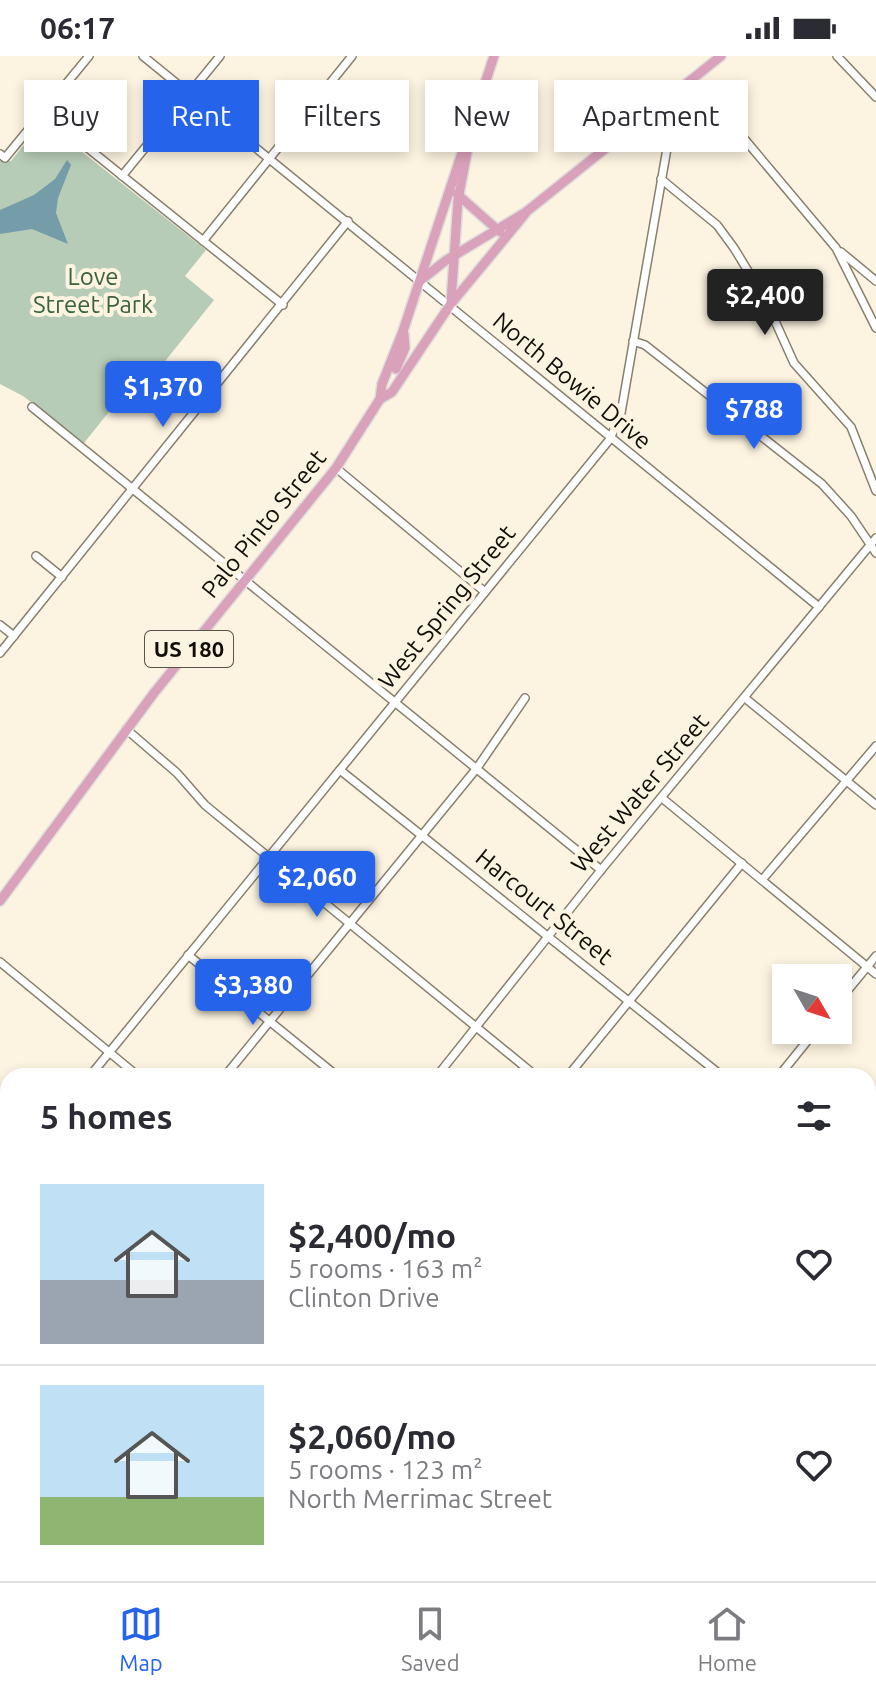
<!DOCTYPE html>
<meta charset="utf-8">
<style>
:root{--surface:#fff;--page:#f2f2f3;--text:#2b2b33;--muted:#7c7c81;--line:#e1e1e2;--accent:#2563eb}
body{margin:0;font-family:Ubuntu,sans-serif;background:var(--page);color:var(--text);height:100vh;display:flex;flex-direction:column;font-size:30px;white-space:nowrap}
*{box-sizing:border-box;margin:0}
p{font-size:26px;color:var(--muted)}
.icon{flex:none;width:44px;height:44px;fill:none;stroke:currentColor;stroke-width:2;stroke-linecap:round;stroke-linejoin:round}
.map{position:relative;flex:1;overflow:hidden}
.sheet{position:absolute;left:0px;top:1012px;width:876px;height:514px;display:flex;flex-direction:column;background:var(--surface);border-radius:24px 24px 0 0;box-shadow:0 4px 12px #0003}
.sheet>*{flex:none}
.hud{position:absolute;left:24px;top:24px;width:828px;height:72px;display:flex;gap:16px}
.needle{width:52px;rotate:129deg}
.buttons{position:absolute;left:772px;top:908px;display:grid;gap:16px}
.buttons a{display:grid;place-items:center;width:80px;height:80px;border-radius:0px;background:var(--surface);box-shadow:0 4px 12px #0003;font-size:40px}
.price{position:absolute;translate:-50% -68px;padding:0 18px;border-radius:8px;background:var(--accent);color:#fff;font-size:26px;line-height:52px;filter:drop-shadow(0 2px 4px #0008)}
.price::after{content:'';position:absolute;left:50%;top:48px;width:24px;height:18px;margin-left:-12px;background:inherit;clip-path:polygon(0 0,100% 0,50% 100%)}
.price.selected{background:#222;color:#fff}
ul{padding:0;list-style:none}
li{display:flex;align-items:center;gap:24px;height:200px;padding:0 40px}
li+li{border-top:2px solid var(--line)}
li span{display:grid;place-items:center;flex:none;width:224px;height:160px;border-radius:0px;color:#555}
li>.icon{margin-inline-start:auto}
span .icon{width:96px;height:96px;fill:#fffc;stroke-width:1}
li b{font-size:34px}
h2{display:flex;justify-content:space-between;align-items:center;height:96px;padding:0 40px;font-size:34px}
.tag{padding:0 28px;border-radius:0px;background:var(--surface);box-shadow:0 4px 12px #0003;font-size:28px;line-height:72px}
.tag.selected{background:var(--accent);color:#fff}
.status{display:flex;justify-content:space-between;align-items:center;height:56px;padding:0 40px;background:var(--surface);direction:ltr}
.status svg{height:22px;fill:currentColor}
.menu{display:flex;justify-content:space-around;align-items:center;height:112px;border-top:2px solid var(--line);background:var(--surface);font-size:22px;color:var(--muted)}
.menu a{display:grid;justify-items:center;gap:4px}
.menu .selected{color:var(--accent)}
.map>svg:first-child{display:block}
.green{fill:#b7ccb7}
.water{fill:#749da9}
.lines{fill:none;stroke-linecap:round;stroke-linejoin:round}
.minor-casing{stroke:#88806e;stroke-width:10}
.major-casing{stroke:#dedddc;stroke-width:12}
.minor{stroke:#fff;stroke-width:7}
.major{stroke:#daa1bb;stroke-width:9}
.rail-casing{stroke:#757064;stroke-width:5}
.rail{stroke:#fcf3e0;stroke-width:2;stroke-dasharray:6;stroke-linecap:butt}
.labels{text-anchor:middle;stroke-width:8;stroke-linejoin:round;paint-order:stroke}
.shield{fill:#fcf3e0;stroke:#585349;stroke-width:2}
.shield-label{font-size:22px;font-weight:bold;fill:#110e08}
.park-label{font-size:24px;fill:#3a633c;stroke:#fcf3e0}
.street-label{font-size:24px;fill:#110e08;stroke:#fcf3e0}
</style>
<div class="status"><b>06:17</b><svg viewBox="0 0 49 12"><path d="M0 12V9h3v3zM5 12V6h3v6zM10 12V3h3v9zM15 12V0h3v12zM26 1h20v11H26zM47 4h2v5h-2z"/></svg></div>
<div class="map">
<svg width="876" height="1525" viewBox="0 0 876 1525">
<rect width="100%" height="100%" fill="#fcf3e0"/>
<!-- green -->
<polygon class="green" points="43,65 206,194 185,220 214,244 150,324 140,317 84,387 23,340 0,328 0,105 11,105"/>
<!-- water -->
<polygon class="water" points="67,104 71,109 58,142 56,157 68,188 32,173 0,178 0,154 34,139 55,123"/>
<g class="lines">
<!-- minor casing -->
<g class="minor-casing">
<g id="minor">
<polyline points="143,0 819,551"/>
<polyline points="837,0 876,41"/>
<polyline points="680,31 731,67 836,192 876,272"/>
<polyline points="43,56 283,249"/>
<polyline points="0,98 5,102 89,0"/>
<polyline points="122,120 220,0"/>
<polyline points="661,123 717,169 734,192 765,243 794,307 851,371 876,435"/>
<polyline points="203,185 352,0"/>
<polyline points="841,196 876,225"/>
<polyline points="633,285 645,289 822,428 851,460 876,497"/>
<polyline points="32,351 601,814"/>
<polyline points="336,412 485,536"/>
<polyline points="36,500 62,521"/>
<polyline points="0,569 14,580"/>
<polyline points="0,597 348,165"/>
<polyline points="745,642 876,749"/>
<polyline points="126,673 177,717 205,749 536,1020"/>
<polyline points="340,714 722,1020"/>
<polyline points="662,742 876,918"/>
<polyline points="762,824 876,690"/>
<polyline points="188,899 337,1020"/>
<polyline points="0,906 138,1020"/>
<polyline points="838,946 876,900"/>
<polyline points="90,1020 610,383 621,357 669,81 700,46"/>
<polyline points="225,1020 477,712 525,642"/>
<polyline points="437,1020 601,814 876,482"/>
<polyline points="568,1020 742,807"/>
<polyline points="779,1020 816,974"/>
<polyline points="868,1092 876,1099"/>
<polyline points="868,1117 876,1108"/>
<polyline points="0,1131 8,1121"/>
<polyline points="0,1296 8,1286"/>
<polyline points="0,1332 8,1338"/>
<polyline points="96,1518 105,1525"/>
<polyline points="226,1518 235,1525"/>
<polyline points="22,1525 28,1518"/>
<polyline points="195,1525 201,1518"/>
<polyline points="370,1525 376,1518"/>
</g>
</g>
<!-- major casing -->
<g class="major-casing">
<g id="major">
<polyline points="457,138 500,176"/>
<polyline points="420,225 445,205 526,156 721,0"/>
<polyline points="451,246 458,144 469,86"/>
<polyline points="396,313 405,292 404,278"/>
<polyline points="380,343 392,336 450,249 525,158"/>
<polyline points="0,845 154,637 336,412 380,343 382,328 403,275 494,0"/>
</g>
</g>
<!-- minor -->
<use href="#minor" class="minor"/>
<!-- major -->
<use href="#major" class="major"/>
<!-- rail casing -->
<g class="rail-casing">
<g id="rail">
<polyline points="868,1491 876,1491"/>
<polyline points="685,1525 713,1518"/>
</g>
</g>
<!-- rail -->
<use href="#rail" class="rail"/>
</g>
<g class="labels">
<!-- shield labels -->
<rect class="shield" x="145" y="575" width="88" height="36" rx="6"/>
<g class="shield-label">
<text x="189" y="601">US 180</text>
</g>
<!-- park labels -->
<g class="park-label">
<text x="93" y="229">Love<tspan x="93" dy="28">Street Park</tspan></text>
</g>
<!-- street labels -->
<g class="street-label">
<text transform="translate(572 325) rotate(40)" y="8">North Bowie Drive</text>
<text transform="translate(264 468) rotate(-51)" y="8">Palo Pinto Street</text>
<text transform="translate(447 551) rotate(-51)" y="8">West Spring Street</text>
<text transform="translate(640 737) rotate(-50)" y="8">West Water Street</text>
<text transform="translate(544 851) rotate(39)" y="8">Harcourt Street</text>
</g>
</g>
</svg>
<div class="buttons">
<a><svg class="needle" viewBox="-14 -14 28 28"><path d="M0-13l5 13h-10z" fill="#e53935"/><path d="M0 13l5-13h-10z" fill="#7c7c81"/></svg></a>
</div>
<b class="price selected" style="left:765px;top:281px">$2,400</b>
<b class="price" style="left:163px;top:373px">$1,370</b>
<b class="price" style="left:754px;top:395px">$788</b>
<b class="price" style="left:317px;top:863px">$2,060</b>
<b class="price" style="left:253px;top:971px">$3,380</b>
<div class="hud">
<a class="tag">Buy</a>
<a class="tag selected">Rent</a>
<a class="tag">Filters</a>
<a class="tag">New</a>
<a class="tag">Apartment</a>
</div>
<section class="sheet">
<h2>5 homes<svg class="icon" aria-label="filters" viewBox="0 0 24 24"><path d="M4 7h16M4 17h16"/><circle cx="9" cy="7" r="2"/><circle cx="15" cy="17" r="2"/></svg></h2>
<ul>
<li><span style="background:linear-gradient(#bfe0f5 60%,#9aa5b1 0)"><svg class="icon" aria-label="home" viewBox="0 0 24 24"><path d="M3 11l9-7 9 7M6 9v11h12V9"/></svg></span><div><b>$2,400/mo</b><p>5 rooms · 163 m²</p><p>Clinton Drive</p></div><svg class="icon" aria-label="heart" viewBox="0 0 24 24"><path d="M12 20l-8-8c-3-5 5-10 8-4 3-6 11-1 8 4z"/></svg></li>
<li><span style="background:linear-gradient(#bfe0f5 70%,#8fb573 0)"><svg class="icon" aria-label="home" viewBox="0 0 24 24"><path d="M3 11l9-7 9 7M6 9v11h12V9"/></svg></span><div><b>$2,060/mo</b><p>5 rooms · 123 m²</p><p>North Merrimac Street</p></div><svg class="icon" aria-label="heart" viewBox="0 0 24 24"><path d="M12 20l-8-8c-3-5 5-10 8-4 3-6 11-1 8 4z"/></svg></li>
</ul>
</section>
</div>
<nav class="menu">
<a class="selected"><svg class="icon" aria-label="map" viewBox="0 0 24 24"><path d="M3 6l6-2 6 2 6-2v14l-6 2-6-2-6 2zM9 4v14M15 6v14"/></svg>Map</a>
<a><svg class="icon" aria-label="saved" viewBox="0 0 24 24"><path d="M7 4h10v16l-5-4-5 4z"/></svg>Saved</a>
<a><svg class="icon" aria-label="home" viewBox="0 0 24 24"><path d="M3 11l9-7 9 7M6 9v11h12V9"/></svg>Home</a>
</nav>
